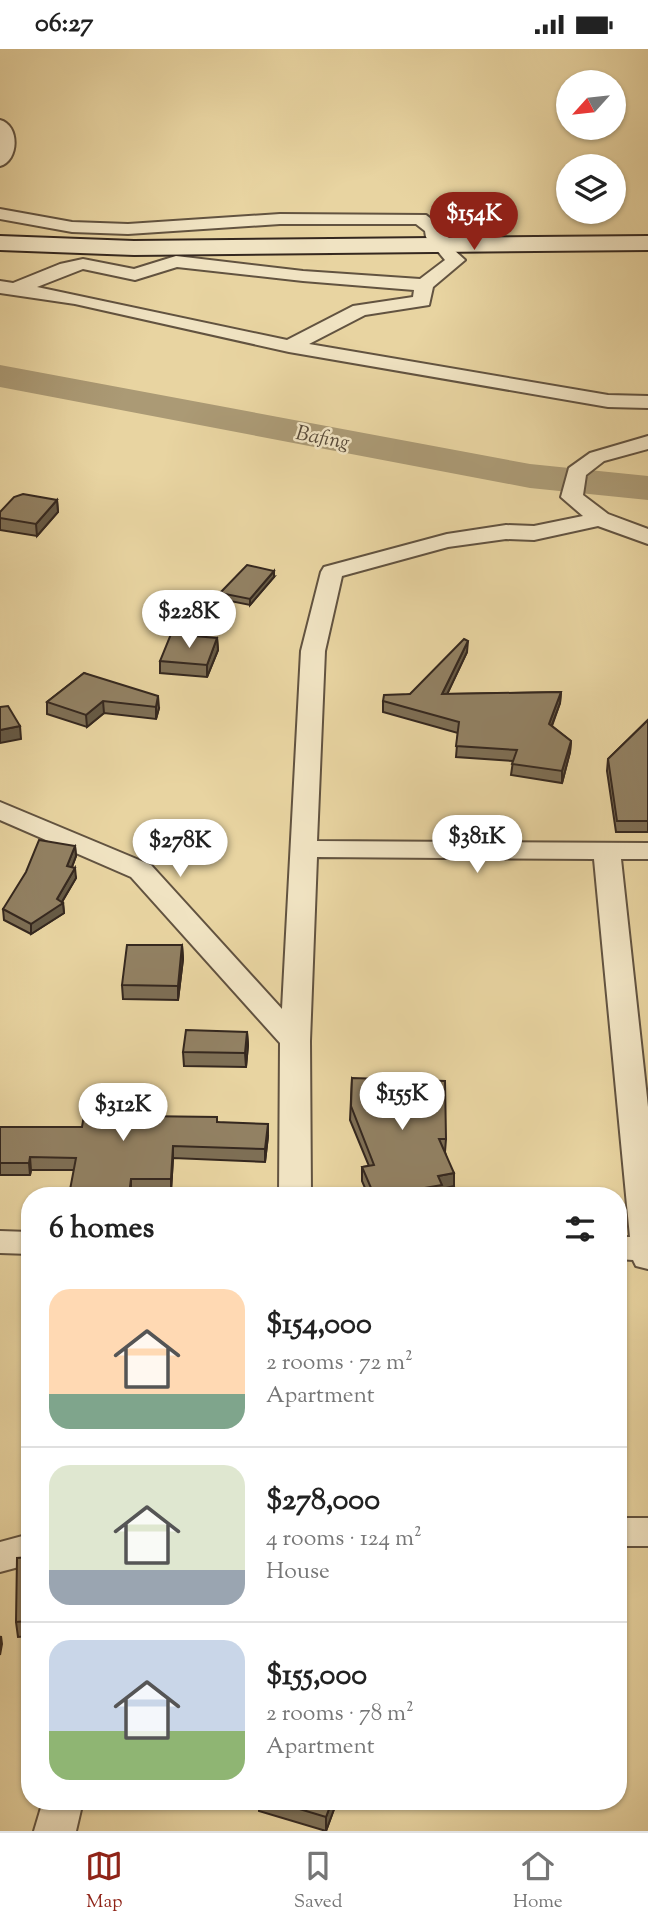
<!DOCTYPE html>
<meta charset="utf-8">
<style>
:root{--surface:#fff;--page:#f2f2f2;--text:#222;--muted:#767676;--line:#e0e0e0;--accent:#8f2418}
body{margin:0;font-family:"Sorts Mill Goudy",serif;background:var(--page);color:var(--text);height:100vh;display:flex;flex-direction:column;font-size:26px;white-space:nowrap}
*{box-sizing:border-box;margin:0}
p{font-size:23px;color:var(--muted)}
.icon{flex:none;width:38px;height:38px;fill:none;stroke:currentColor;stroke-width:2;stroke-linecap:round;stroke-linejoin:round}
.map{position:relative;flex:1;overflow:hidden}
.sheet{position:absolute;left:21px;top:1138px;width:606px;height:623px;display:flex;flex-direction:column;background:var(--surface);border-radius:28px;box-shadow:0 2px 5px #0004}
.sheet>*{flex:none}
.needle{width:46px;rotate:243deg}
.tools{position:absolute;left:556px;top:21px;display:grid;gap:14px}
.tools a{display:grid;place-items:center;width:70px;height:70px;border-radius:50%;background:var(--surface);box-shadow:0 2px 5px #0004;font-size:35px}
.price{position:absolute;translate:-50% -60px;padding:0 16px;border-radius:24px;background:#fff;color:#222;font-size:23px;line-height:46px;filter:drop-shadow(0 2px 4px #0008)}
.price::after{content:'';position:absolute;left:50%;top:42px;width:21px;height:16px;margin-left:-10px;background:inherit;clip-path:polygon(0 0,100% 0,50% 100%)}
.price.active{background:var(--accent);color:#fff}
ul{padding:0;list-style:none}
li{display:flex;align-items:center;gap:21px;height:175px;padding:0 28px}
li+li{border-top:2px solid var(--line)}
li span{display:grid;place-items:center;flex:none;width:196px;height:140px;border-radius:21px;color:#555}
li>.icon{margin-inline-start:auto}
span .icon{width:84px;height:84px;fill:#fffc;stroke-width:1}
li b{font-size:30px}
h2{display:flex;justify-content:space-between;align-items:center;height:84px;padding:0 28px;font-size:30px}
.status{display:flex;justify-content:space-between;align-items:center;height:49px;padding:0 35px;background:var(--surface);direction:ltr}
.status svg{height:19px;fill:currentColor}
.menu{display:flex;justify-content:space-around;align-items:center;height:98px;border-top:2px solid var(--line);background:var(--surface);font-size:19px;color:var(--muted)}
.menu a{display:grid;justify-items:center;gap:4px}
.menu .active{color:var(--accent)}
.map>svg:first-child{display:block}
.lines{fill:none;stroke-linecap:round;stroke-linejoin:round}
.river{fill:#ab9a75;fill-rule:evenodd}
.street-casing{stroke:#625340;stroke-width:4}
.secondary-casing{stroke:#35281f;stroke-width:4}
.street{fill:#f0e3c2;fill-rule:evenodd}
.secondary{fill:#f0e3c2;fill-rule:evenodd}
.wall{fill:#7e6f55;stroke:#35281f;stroke-width:2}
.shaded-wall{fill:#665a45;stroke:#35281f;stroke-width:2}
.building{fill:#928163;stroke:#35281f;stroke-width:2}
.labels{text-anchor:middle;stroke-width:5;stroke-linejoin:round;paint-order:stroke}
.far-water-label{font-size:21px;font-style:italic;fill:#584a39;stroke:#f0e3c2}
</style>
<div class="status"><b>06:27</b><svg viewBox="0 0 49 12"><path d="M0 12V9h3v3zM5 12V6h3v6zM10 12V3h3v9zM15 12V0h3v12zM26 1h20v11H26zM47 4h2v5h-2z"/></svg></div>
<div class="map">
<svg width="648" height="1782" viewBox="0 0 648 1782">
<rect width="100%" height="100%" fill="#e8d4a1"/>
<filter id="stains"><feTurbulence type="fractalNoise" baseFrequency=".00286" numOctaves="4"/><feColorMatrix values="0 0 0 0 .2 0 0 0 0 .09 0 0 0 0 .02 0 0 0 .5 -.17"/></filter>
<radialGradient id="worn" r=".72"><stop offset=".6" stop-color="#630" stop-opacity="0"/><stop offset="1" stop-color="#630" stop-opacity=".3"/></radialGradient>
<g class="lines">
<!-- river -->
<polygon class="river" points="0,316 530,415 648,427 648,451 530,439 0,338"/>
<!-- street casing -->
<g class="street-casing">
<g id="street">
<path d="M 0,71 C 20,76 19,112 0,117 Z"/>
<path d="M 0,160 L 72,173 L 128,175 L 280,165 L 426,166 C 439,175 445,185 455,196 L 454,201 L 465,211 L 433,238 L 429,256 L 365,266 L 309,295 L 608,346 L 648,347 L 648,359 L 608,358 L 289,303 L 75,255 L 0,244 L 0,232 L 13,234 L 60,215 L 83,210 L 134,220 L 176,207 L 303,222 L 420,230 L 445,211 L 426,188 L 425,182 L 416,175 L 280,175 L 128,185 L 72,183 L 0,170 ZM 177,218 L 303,232 L 414,241 L 413,248 L 353,257 L 287,291 L 37,238 L 83,220 L 135,231 Z"/>
<polygon points="648,387 648,400 604,412 586,426 583,446 608,465 648,480 648,495 598,477 534,491 506,490 448,498 342,527 325,602 317,792 648,794 648,810 621,810 648,1058 648,1220 636,1217 633,1211 618,1210 618,1188 630,1188 594,810 317,808 310,992 311,1146 279,1146 280,994 131,828 0,771 0,753 151,816 282,960 301,602 321,523 324,518 447,485 506,476 534,477 583,467 561,448 569,419 590,404"/>
<polygon points="0,1182 30,1183 30,1205 0,1204"/>
<rect x="618" y="1469" width="30" height="28"/>
<polygon points="30,1485 30,1515 0,1523 0,1493"/>
<polygon points="43,1752 83,1752 76,1782 34,1782"/>
</g>
</g>
<!-- secondary casing -->
<g class="secondary-casing">
<polygon id="secondary" points="0,187 134,192 648,187 648,201 134,206 0,201"/>
</g>
<!-- street -->
<use href="#street" class="street"/>
<!-- secondary -->
<use href="#secondary" class="secondary"/>
</g>
<!-- wall -->
<g class="wall">
<polygon points="57,451 58,463 37,487 0,481 0,463"/>
<polygon points="274,528 250,556 220,550 220,544"/>
<polygon points="217,589 218,601 207,628 160,624 160,612"/>
<polygon points="467,603 447,645 561,643 560,654 552,677 571,692 570,703 562,734 511,726 513,712 456,708 458,684 383,663 383,652 410,645"/>
<polygon points="84,624 159,659 156,670 104,664 87,678 47,665 47,653"/>
<polygon points="648,671 648,783 616,783 607,722 608,710"/>
<polygon points="75,797 76,807 72,818 76,829 62,853 63,854 64,864 31,885 4,871 3,860"/>
<polygon points="182,896 183,910 178,951 123,950 122,936"/>
<polygon points="247,983 248,996 246,1018 184,1017 183,1003"/>
<polygon points="352,1029 446,1090 445,1103 454,1137 442,1140 442,1146 368,1146 362,1132 362,1118 369,1117 350,1071"/>
<polygon points="143,1056 142,1067 217,1073 268,1087 265,1113 173,1109 171,1142 132,1143 73,1121 31,1121 30,1126 0,1126 0,1078 82,1078"/>
<polygon points="30,1508 30,1587 18,1588 16,1573"/>
<polygon points="259,1752 337,1752 326,1782 259,1762"/>
</g>
<!-- shaded-wall -->
<g class="shaded-wall">
<polygon points="57,451 58,463 37,487 36,475"/>
<polygon points="274,522 274,528 250,556 250,550"/>
<polygon points="217,589 218,601 207,628 207,616"/>
<polygon points="468,592 467,603 442,656 442,645"/>
<polygon points="561,643 560,654 548,686 549,675"/>
<polygon points="158,647 159,659 156,670 156,658"/>
<polygon points="103,652 104,664 87,678 86,666"/>
<polygon points="20,677 21,690 0,694 0,681"/>
<polygon points="571,692 570,703 562,734 562,722"/>
<polygon points="75,797 76,807 68,828 67,817"/>
<polygon points="75,819 76,829 60,856 63,854 64,864 31,885 31,875 57,850"/>
<polygon points="182,896 183,910 178,951 178,937"/>
<polygon points="247,983 248,996 246,1018 245,1004"/>
<polygon points="143,1043 143,1056 140,1080 139,1067"/>
<polygon points="268,1075 268,1087 265,1113 265,1100"/>
<polygon points="173,1097 173,1109 171,1142 171,1130"/>
<polygon points="30,1108 31,1121 30,1126 29,1114"/>
<polygon points="454,1124 454,1137 442,1140 442,1146 384,1146 438,1127"/>
<polygon points="131,1130 131,1146 129,1146"/>
<polygon points="1,1587 2,1595 0,1606 0,1593"/>
<polygon points="332,1752 337,1752 326,1782 326,1768"/>
</g>
<!-- building -->
<g class="building">
<polygon points="23,445 57,451 36,475 0,469 0,463 14,448"/>
<polygon points="247,516 274,522 250,550 220,544"/>
<polygon points="171,585 217,589 207,616 160,612"/>
<polygon points="464,590 468,592 442,645 561,643 549,675 571,692 562,722 512,715 517,701 456,697 459,673 383,652 384,646 410,645"/>
<polygon points="84,624 158,647 156,658 103,652 86,666 47,653"/>
<polygon points="8,657 20,677 0,681 0,658"/>
<polygon points="648,671 648,772 617,772 608,710"/>
<polygon points="39,791 75,797 67,817 75,819 57,850 63,854 31,875 3,860 26,823"/>
<polygon points="127,896 182,896 178,937 122,936"/>
<polygon points="186,981 247,983 245,1004 183,1003"/>
<polygon points="352,1029 445,1032 446,1090 439,1090 454,1124 438,1127 442,1136 384,1146 374,1146 362,1118 374,1116 351,1057"/>
<polygon points="88,1042 143,1043 139,1067 217,1068 217,1073 268,1075 265,1100 173,1097 171,1130 131,1130 129,1146 69,1146 76,1109 30,1108 29,1114 0,1114 0,1078 82,1078"/>
<polygon points="30,1508 30,1572 16,1573 17,1509"/>
<polygon points="273,1752 332,1752 326,1768"/>
</g>
<g class="labels">
<!-- far-water labels -->
<g class="far-water-label">
<text transform="translate(323 388) rotate(11)" y="7">Bafing</text>
</g>
</g>
<rect width="100%" height="100%" filter="url(#stains)"/>
<rect width="100%" height="100%" fill="url(#worn)"/>
</svg>
<div class="tools">
<a><svg class="needle" viewBox="-14 -14 28 28"><path d="M0-13l5 13h-10z" fill="#e53935"/><path d="M0 13l5-13h-10z" fill="#767676"/></svg></a>
<a><svg class="icon" aria-label="layers" viewBox="0 0 24 24"><path d="M12 4l9 5-9 5-9-5zM3 14l9 5 9-5"/></svg></a>
</div>
<b class="price active" style="left:474px;top:203px">$154K</b>
<b class="price" style="left:189px;top:601px">$228K</b>
<b class="price" style="left:477px;top:826px">$381K</b>
<b class="price" style="left:180px;top:830px">$278K</b>
<b class="price" style="left:402px;top:1083px">$155K</b>
<b class="price" style="left:123px;top:1094px">$312K</b>
<section class="sheet">
<h2>6 homes<svg class="icon" aria-label="filters" viewBox="0 0 24 24"><path d="M4 7h16M4 17h16"/><circle cx="9" cy="7" r="2"/><circle cx="15" cy="17" r="2"/></svg></h2>
<ul>
<li><span style="background:linear-gradient(#ffd9b3 75%,#7fa58c 0)"><svg class="icon" aria-label="home" viewBox="0 0 24 24"><path d="M3 11l9-7 9 7M6 9v11h12V9"/></svg></span><div><b>$154,000</b><p>2 rooms · 72 m²</p><p>Apartment</p></div></li>
<li><span style="background:linear-gradient(#dfe7d0 75%,#9aa5b1 0)"><svg class="icon" aria-label="home" viewBox="0 0 24 24"><path d="M3 11l9-7 9 7M6 9v11h12V9"/></svg></span><div><b>$278,000</b><p>4 rooms · 124 m²</p><p>House</p></div></li>
<li><span style="background:linear-gradient(#c9d6e8 65%,#8fb573 0)"><svg class="icon" aria-label="home" viewBox="0 0 24 24"><path d="M3 11l9-7 9 7M6 9v11h12V9"/></svg></span><div><b>$155,000</b><p>2 rooms · 78 m²</p><p>Apartment</p></div></li>
</ul>
</section>
</div>
<nav class="menu">
<a class="active"><svg class="icon" aria-label="map" viewBox="0 0 24 24"><path d="M3 6l6-2 6 2 6-2v14l-6 2-6-2-6 2zM9 4v14M15 6v14"/></svg>Map</a>
<a><svg class="icon" aria-label="saved" viewBox="0 0 24 24"><path d="M7 4h10v16l-5-4-5 4z"/></svg>Saved</a>
<a><svg class="icon" aria-label="home" viewBox="0 0 24 24"><path d="M3 11l9-7 9 7M6 9v11h12V9"/></svg>Home</a>
</nav>
